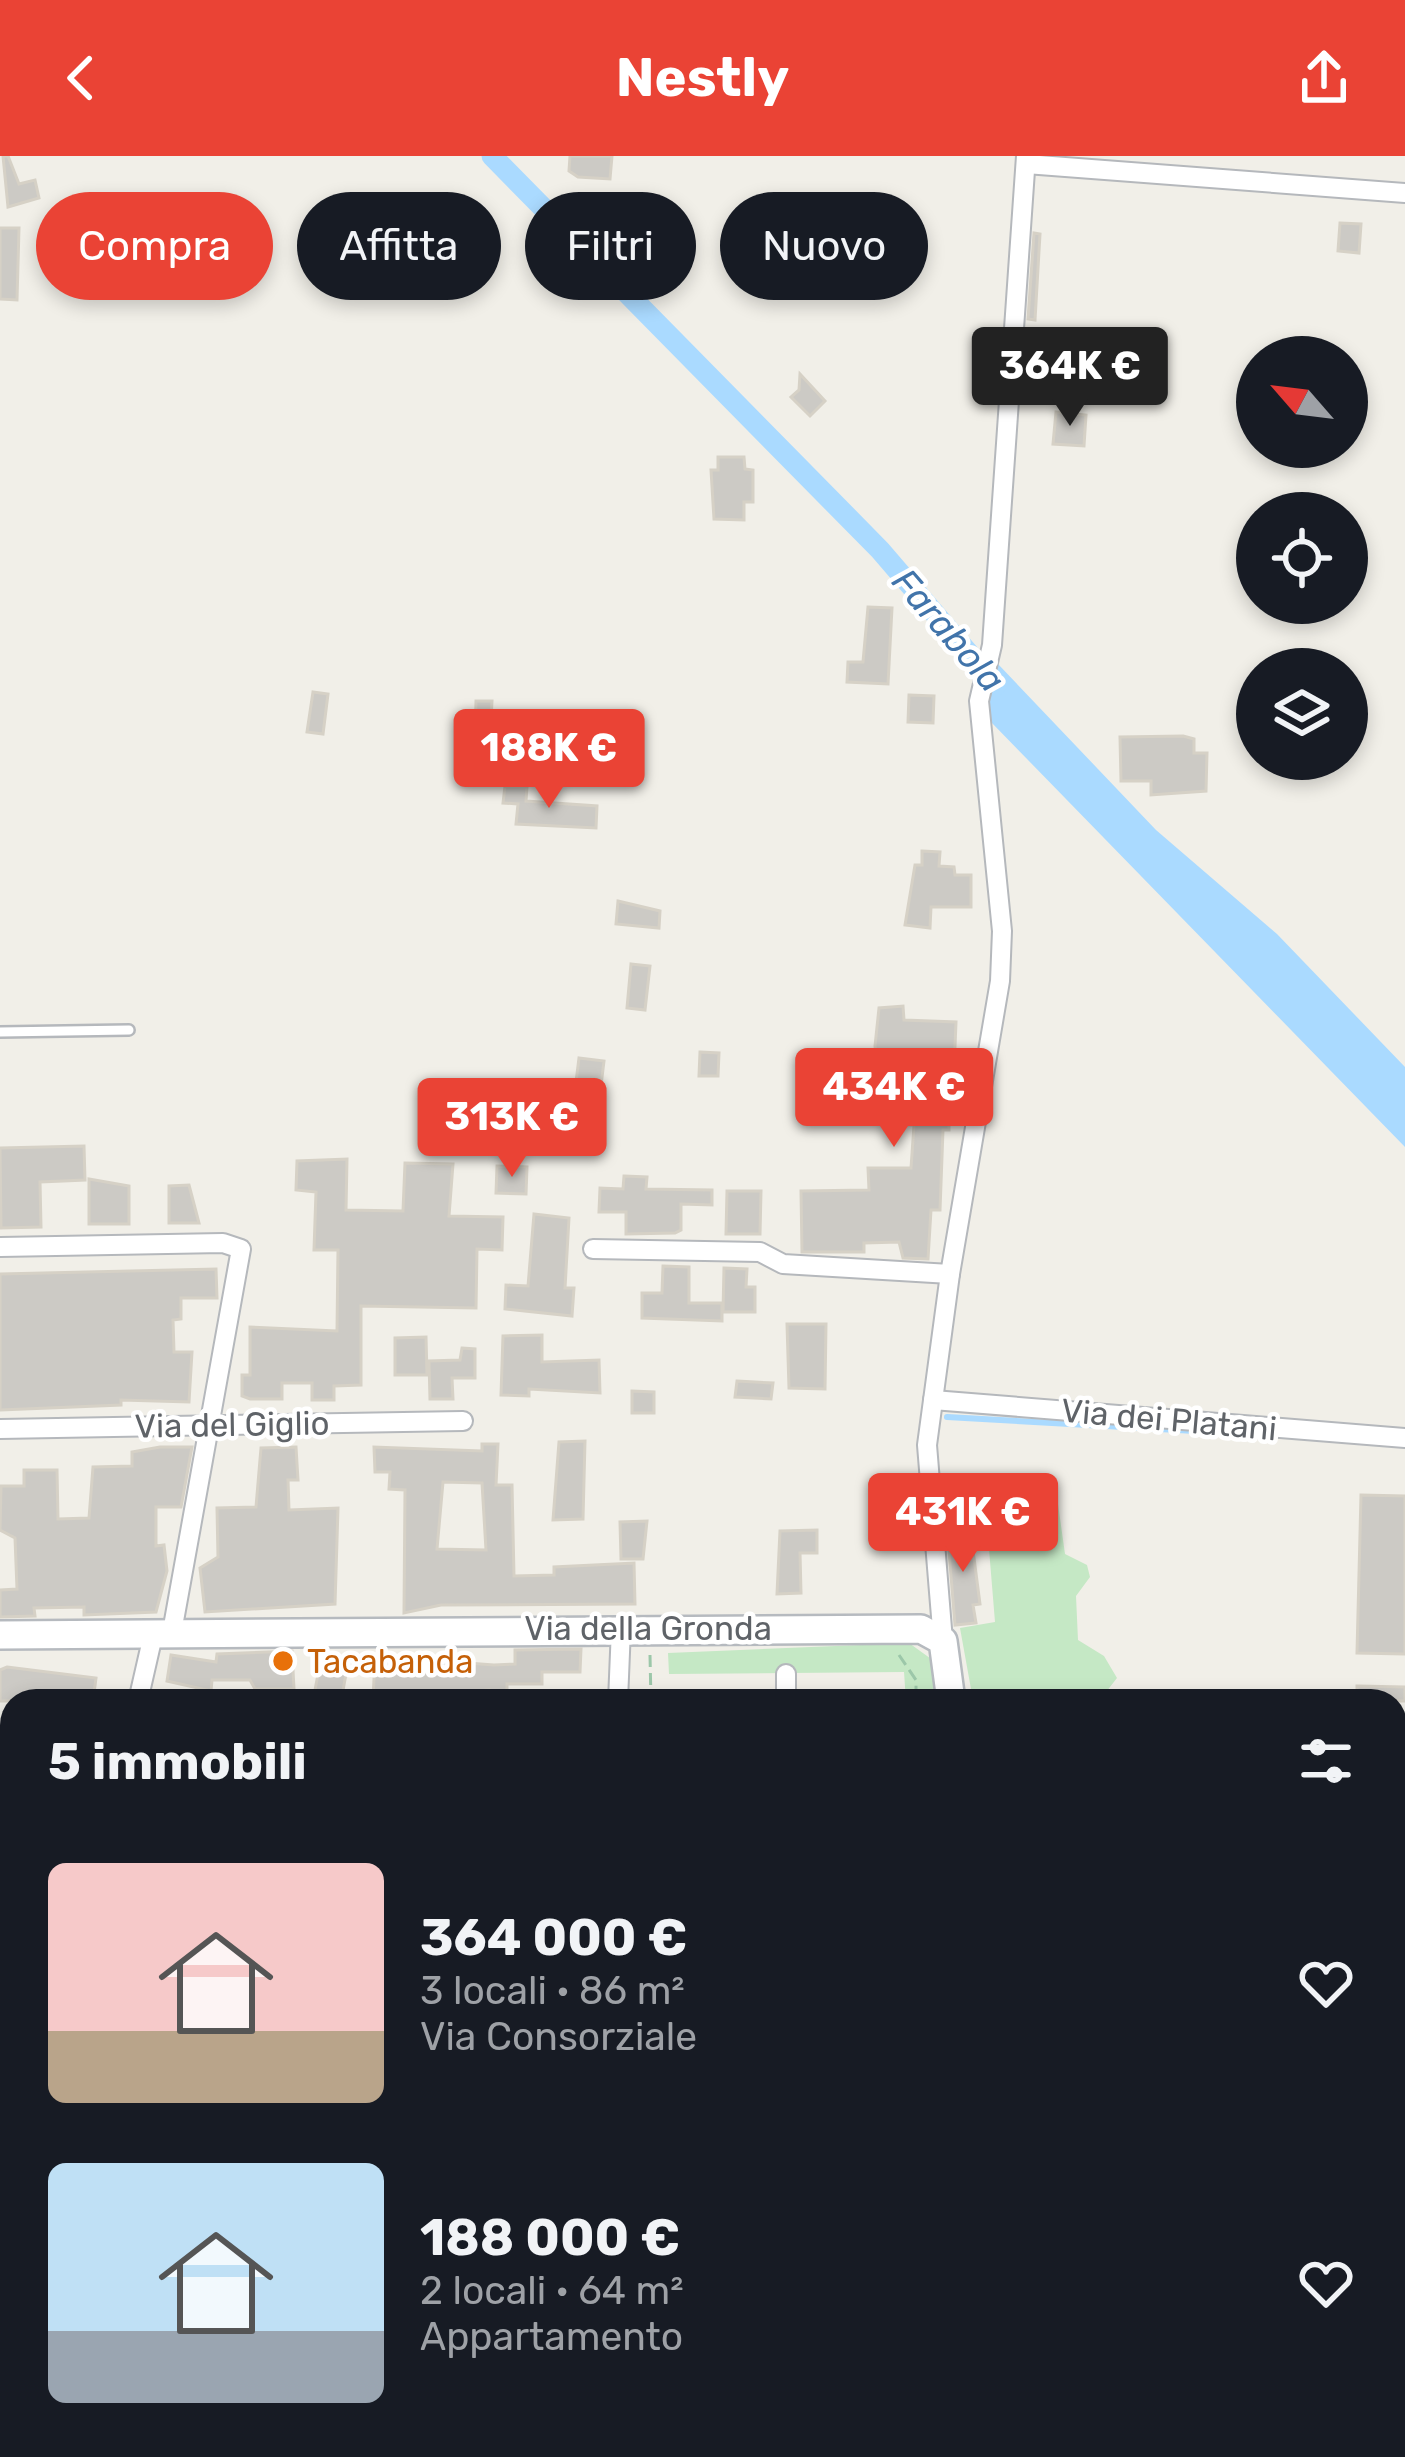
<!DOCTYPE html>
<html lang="it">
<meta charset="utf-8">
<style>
:root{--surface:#171b24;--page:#20242c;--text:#f1f3f6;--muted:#9ea1a6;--accent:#ea4335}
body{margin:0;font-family:Rubik,sans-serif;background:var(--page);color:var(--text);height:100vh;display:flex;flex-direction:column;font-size:45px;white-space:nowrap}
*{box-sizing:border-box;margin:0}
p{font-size:39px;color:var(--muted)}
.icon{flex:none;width:66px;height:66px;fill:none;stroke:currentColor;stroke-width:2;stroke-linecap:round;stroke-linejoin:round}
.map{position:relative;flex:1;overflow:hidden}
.panel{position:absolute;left:0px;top:1533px;width:1407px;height:768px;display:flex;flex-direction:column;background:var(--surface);border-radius:36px 36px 0 0;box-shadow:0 6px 18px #0003}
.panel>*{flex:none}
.top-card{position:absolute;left:36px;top:36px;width:1335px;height:108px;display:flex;gap:24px}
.needle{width:78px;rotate:298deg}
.controls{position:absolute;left:1236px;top:180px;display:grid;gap:24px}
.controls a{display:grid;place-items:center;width:132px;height:132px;border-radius:50%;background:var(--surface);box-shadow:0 6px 18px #0003;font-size:60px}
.price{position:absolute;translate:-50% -102px;padding:0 27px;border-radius:12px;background:var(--accent);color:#fff;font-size:39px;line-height:78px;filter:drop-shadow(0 3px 6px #0008)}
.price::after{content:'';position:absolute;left:50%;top:72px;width:36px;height:27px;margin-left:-18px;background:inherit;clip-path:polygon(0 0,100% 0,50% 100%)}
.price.current{background:#222;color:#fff}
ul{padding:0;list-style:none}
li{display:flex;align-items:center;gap:36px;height:300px;padding:0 48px}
li span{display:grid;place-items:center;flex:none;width:336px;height:240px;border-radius:18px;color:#555}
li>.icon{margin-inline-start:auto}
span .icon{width:144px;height:144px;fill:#fffc;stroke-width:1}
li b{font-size:51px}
h2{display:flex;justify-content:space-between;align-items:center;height:144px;padding:0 48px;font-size:51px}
.pill{padding:0 42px;border-radius:54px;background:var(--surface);box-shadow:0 6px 18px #0003;font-size:42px;line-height:108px}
.pill.current{background:var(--accent);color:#fff}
header{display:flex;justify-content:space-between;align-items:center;height:156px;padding:0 48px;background:var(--accent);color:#fff;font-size:54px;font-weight:700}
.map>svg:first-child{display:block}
.green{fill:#c5e8c5}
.water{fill:#aadaff}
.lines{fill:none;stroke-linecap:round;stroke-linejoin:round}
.stream{stroke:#aadaff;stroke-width:6}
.canal{stroke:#aadaff;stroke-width:21}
.building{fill:#cccac5;stroke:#d6d1c6;stroke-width:3;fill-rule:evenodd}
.lane-casing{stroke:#b5b8bc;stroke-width:14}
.street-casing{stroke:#b5b8bc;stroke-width:22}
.secondary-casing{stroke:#b6babf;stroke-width:32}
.path{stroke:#9cc7a9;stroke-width:3;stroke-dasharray:12 6;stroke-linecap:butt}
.lane{stroke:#fff;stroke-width:9}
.street{stroke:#fff;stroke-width:18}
.secondary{stroke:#fff;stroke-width:27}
.food-dot{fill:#e8710a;stroke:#fff;stroke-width:4.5}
.labels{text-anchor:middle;stroke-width:9;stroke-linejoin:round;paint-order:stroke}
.street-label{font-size:33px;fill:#5f6368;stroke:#fff}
.food-label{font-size:33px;fill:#c56008;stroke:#fff;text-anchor:start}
.water-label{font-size:36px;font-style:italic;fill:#4174aa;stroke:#fff}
</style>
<header><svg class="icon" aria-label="back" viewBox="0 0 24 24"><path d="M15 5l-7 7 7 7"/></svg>Nestly<svg class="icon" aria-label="share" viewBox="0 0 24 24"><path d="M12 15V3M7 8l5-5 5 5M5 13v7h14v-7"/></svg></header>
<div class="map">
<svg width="1405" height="2301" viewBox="0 0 1405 2301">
<rect width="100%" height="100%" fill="#f1efe8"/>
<!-- green -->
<g class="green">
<polygon points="945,1345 1058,1348 1065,1398 1087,1409 1090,1421 1076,1440 1078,1484 1104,1500 1117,1522 1099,1545 971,1533 960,1472 995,1466 989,1393 980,1391 975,1367 949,1364"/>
<polygon points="909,1487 934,1505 939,1545 906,1545 904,1516 669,1518 668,1497"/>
<rect x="456" y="2289" width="167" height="12"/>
<polygon points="656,2289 813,2289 813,2301 655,2301"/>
</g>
<!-- water -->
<polygon class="water" points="998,508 1156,674 1277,778 1405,911 1405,991 991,566 987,546"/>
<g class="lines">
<!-- stream -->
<polyline class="stream" points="947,1261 1249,1278"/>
<!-- canal -->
<polyline class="canal" points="492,0 880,394 996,529"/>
</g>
<!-- building -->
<g class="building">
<polygon points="3,0 8,0 19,28 35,24 39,42 8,51"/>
<polygon points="570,0 612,0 610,23 578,21 569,15"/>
<polygon points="1340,67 1361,68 1359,97 1338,95"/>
<polygon points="0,72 19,72 17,144 0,143"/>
<polygon points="1034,77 1040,78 1035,164 1028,163"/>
<polygon points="800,218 825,245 810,260 791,241 799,234"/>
<polygon points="1056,256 1086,259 1084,290 1053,288"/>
<polygon points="718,301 744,301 745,313 753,314 753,346 744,346 744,364 714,363 711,314 718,314"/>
<polygon points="868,451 892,452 888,528 847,526 848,506 863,506"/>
<polygon points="313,536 328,538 323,578 307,576"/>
<polygon points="909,539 934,540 933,567 908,566"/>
<polygon points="476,545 492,545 490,583 475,582"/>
<polygon points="1183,580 1194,583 1194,597 1207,597 1206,635 1151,639 1151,625 1121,625 1120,581"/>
<polygon points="555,584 625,588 623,618 566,615 554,606"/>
<polygon points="505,630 527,631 526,645 597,650 596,672 516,668 518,648 503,647"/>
<polygon points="922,695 940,696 939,710 954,711 955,719 971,719 971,751 931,751 930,772 905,769 915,709 922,709"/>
<polygon points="618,745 660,755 659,772 616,768"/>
<polygon points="631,808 650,810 645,854 627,852"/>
<polygon points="903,850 904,864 956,866 954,915 935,915 934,947 949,947 949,974 943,974 940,1054 931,1054 928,1103 903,1102 899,1086 864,1087 864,1096 802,1096 801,1035 869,1034 868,1012 911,1012 914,969 896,968 896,926 878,927 875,890 879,852"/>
<polygon points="700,896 719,897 718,920 699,920"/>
<polygon points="579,902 604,905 599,946 574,942"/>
<polygon points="84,990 85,1024 40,1026 41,1071 1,1072 0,992"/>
<polygon points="347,1003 346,1054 403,1055 405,1007 453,1008 449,1060 503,1061 502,1094 477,1093 476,1152 361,1150 361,1229 334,1230 334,1244 312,1244 312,1227 282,1227 282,1243 250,1243 242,1240 242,1219 250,1219 250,1171 337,1175 338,1094 314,1094 316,1036 296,1034 297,1005"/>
<polygon points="497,1010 527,1011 526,1038 496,1037"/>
<polygon points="624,1020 647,1021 646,1033 712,1034 712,1049 681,1048 681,1074 675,1077 626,1078 626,1056 599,1056 600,1032 623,1033"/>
<polygon points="89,1023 129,1030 129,1068 89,1068"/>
<polygon points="189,1029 199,1067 169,1067 169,1030"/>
<polygon points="727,1035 761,1035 760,1078 726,1078"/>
<polygon points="534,1058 569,1062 565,1132 574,1132 572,1160 505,1153 506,1129 528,1130"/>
<polygon points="663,1110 689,1111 689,1147 722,1147 722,1165 642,1162 642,1137 662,1137"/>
<polygon points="724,1112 747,1113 746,1131 755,1131 755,1156 723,1156"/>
<polygon points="216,1113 217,1142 181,1142 181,1163 173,1164 174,1196 192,1196 189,1246 121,1244 121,1249 0,1254 0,1118"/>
<polygon points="787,1168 826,1168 825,1233 789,1232"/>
<polygon points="542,1179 542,1206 599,1204 600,1237 529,1233 529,1240 501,1239 503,1180"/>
<polygon points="426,1181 427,1219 395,1219 395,1182"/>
<polygon points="462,1192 475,1193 475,1222 452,1222 453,1243 430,1243 429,1205 460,1204"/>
<polygon points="737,1225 773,1227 771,1243 735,1241"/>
<polygon points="632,1235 654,1236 654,1257 632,1257"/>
<polygon points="585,1285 583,1363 553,1364 559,1286"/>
<path d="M 482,1288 L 498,1288 L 496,1329 L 512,1329 L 514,1420 L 554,1419 L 554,1411 L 634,1407 L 635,1448 L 441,1449 L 404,1457 L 405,1334 L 389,1333 L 390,1316 L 375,1316 L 374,1291 L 482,1295 ZM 443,1326 L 482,1327 L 486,1394 L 437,1393 Z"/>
<polygon points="160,1291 192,1291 181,1351 156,1351 156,1390 164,1389 167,1415 156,1456 84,1459 84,1451 34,1452 35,1460 0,1461 0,1434 17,1433 15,1382 0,1374 1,1330 24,1330 24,1314 57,1314 58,1363 89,1362 93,1311 132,1310 132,1296"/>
<polygon points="296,1291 298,1324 288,1324 289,1354 338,1352 335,1448 205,1456 200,1412 218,1401 217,1352 256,1351 261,1292"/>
<polygon points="1361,1339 1405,1340 1405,1498 1357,1497"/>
<polygon points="647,1365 643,1403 621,1403 620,1366"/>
<polygon points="964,1368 965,1379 971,1379 980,1448 973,1449 976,1467 955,1469 947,1371"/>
<polygon points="817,1374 817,1397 800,1397 801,1437 777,1438 780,1375"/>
<polygon points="581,1493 580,1516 542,1516 542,1528 507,1528 507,1545 489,1545 489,1534 456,1537 456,1544 373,1545 375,1500 494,1509 515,1508 515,1494"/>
<polygon points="292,1495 294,1533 255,1533 250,1524 212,1524 211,1535 167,1525 171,1499 216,1506 217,1498"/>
<polygon points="333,1499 349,1502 341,1545 313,1545 321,1502 332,1504"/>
<polygon points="7,1511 96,1522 93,1545 0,1545 0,1514"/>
<polygon points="1357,1530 1405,1531 1405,1545 1357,1545"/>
</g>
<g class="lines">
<!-- lane casing -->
<g class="lane-casing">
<g id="lane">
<polyline points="0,876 129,874"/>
<polyline points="903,2301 904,2289"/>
</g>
</g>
<!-- street casing -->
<g class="street-casing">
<g id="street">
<polyline points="1026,8 1405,37"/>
<polyline points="0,1091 223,1087 241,1093 172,1476"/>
<polyline points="593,1093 760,1096 783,1108 950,1118"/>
<polyline points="933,1244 1405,1282"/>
<polyline points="0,1273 463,1265"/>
<polyline points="943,1485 927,1289 950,1118 1000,825 1002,775 979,545 992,489 1026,0"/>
<polyline points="138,1545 154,1475"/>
<polyline points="618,1545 621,1472"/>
<polyline points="786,1545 786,1518"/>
<polyline points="0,1818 12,1818"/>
<polyline points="1395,1986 1405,1990"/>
<polyline points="0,1996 12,1996"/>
<polyline points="1395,2178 1405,2178"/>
<polyline points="37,2289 104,2301"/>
<polyline points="11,2301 13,2289"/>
<polyline points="382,2301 384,2289"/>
</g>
</g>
<!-- secondary casing -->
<g class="secondary-casing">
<g id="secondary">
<polyline points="0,1479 921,1473 943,1485 951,1545"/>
<polyline points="1011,2301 1012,2289"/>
</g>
</g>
<!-- path -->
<g class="path">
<polyline points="650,1499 651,1545"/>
<polyline points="899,1499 916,1524 916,1545"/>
</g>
<!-- lane -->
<use href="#lane" class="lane"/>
<!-- street -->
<use href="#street" class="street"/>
<!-- secondary -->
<use href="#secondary" class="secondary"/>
</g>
<!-- markers -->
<circle class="food-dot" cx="283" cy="1505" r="12"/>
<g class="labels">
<!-- street labels -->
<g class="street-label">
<text transform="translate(1169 1263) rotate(5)" y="12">Via dei Platani</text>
<text transform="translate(232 1268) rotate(-1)" y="12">Via del Giglio</text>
<text x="648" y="1484">Via della Gronda</text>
</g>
<!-- food labels -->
<g class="food-label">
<text x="307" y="1517">Tacabanda</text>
</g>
<!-- water labels -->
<g class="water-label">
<text transform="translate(949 474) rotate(49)" y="13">Farabola</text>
</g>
</g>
</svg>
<div class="controls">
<a><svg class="needle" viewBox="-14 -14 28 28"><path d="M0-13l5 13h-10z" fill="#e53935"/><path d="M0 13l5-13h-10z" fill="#9ea1a6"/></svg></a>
<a><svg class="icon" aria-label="locate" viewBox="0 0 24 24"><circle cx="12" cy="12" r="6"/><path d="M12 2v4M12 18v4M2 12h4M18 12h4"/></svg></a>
<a><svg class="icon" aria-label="layers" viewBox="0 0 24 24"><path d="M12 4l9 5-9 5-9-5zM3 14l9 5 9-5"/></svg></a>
</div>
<b class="price current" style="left:1070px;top:273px">364K €</b>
<b class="price" style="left:549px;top:655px">188K €</b>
<b class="price" style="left:894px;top:994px">434K €</b>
<b class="price" style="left:512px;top:1024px">313K €</b>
<b class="price" style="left:963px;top:1419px">431K €</b>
<div class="top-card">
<a class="pill current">Compra</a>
<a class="pill">Affitta</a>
<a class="pill">Filtri</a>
<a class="pill">Nuovo</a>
</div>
<section class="panel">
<h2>5 immobili<svg class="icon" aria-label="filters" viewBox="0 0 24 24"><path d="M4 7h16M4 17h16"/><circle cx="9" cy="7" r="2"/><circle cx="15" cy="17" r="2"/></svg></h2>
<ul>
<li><span style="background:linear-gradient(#f6c9c9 70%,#b9a48a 0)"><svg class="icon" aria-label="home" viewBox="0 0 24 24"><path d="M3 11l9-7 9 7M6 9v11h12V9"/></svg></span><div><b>364 000 €</b><p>3 locali · 86 m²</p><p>Via Consorziale</p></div><svg class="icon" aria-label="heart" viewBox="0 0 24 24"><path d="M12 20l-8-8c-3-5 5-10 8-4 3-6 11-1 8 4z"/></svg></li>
<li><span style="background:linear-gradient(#bfe0f5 70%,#9aa5b1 0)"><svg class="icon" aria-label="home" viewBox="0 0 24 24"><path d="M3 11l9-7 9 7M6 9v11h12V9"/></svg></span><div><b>188 000 €</b><p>2 locali · 64 m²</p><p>Appartamento</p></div><svg class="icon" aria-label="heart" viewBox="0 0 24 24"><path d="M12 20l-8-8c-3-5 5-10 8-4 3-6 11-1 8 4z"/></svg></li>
</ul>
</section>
</div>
